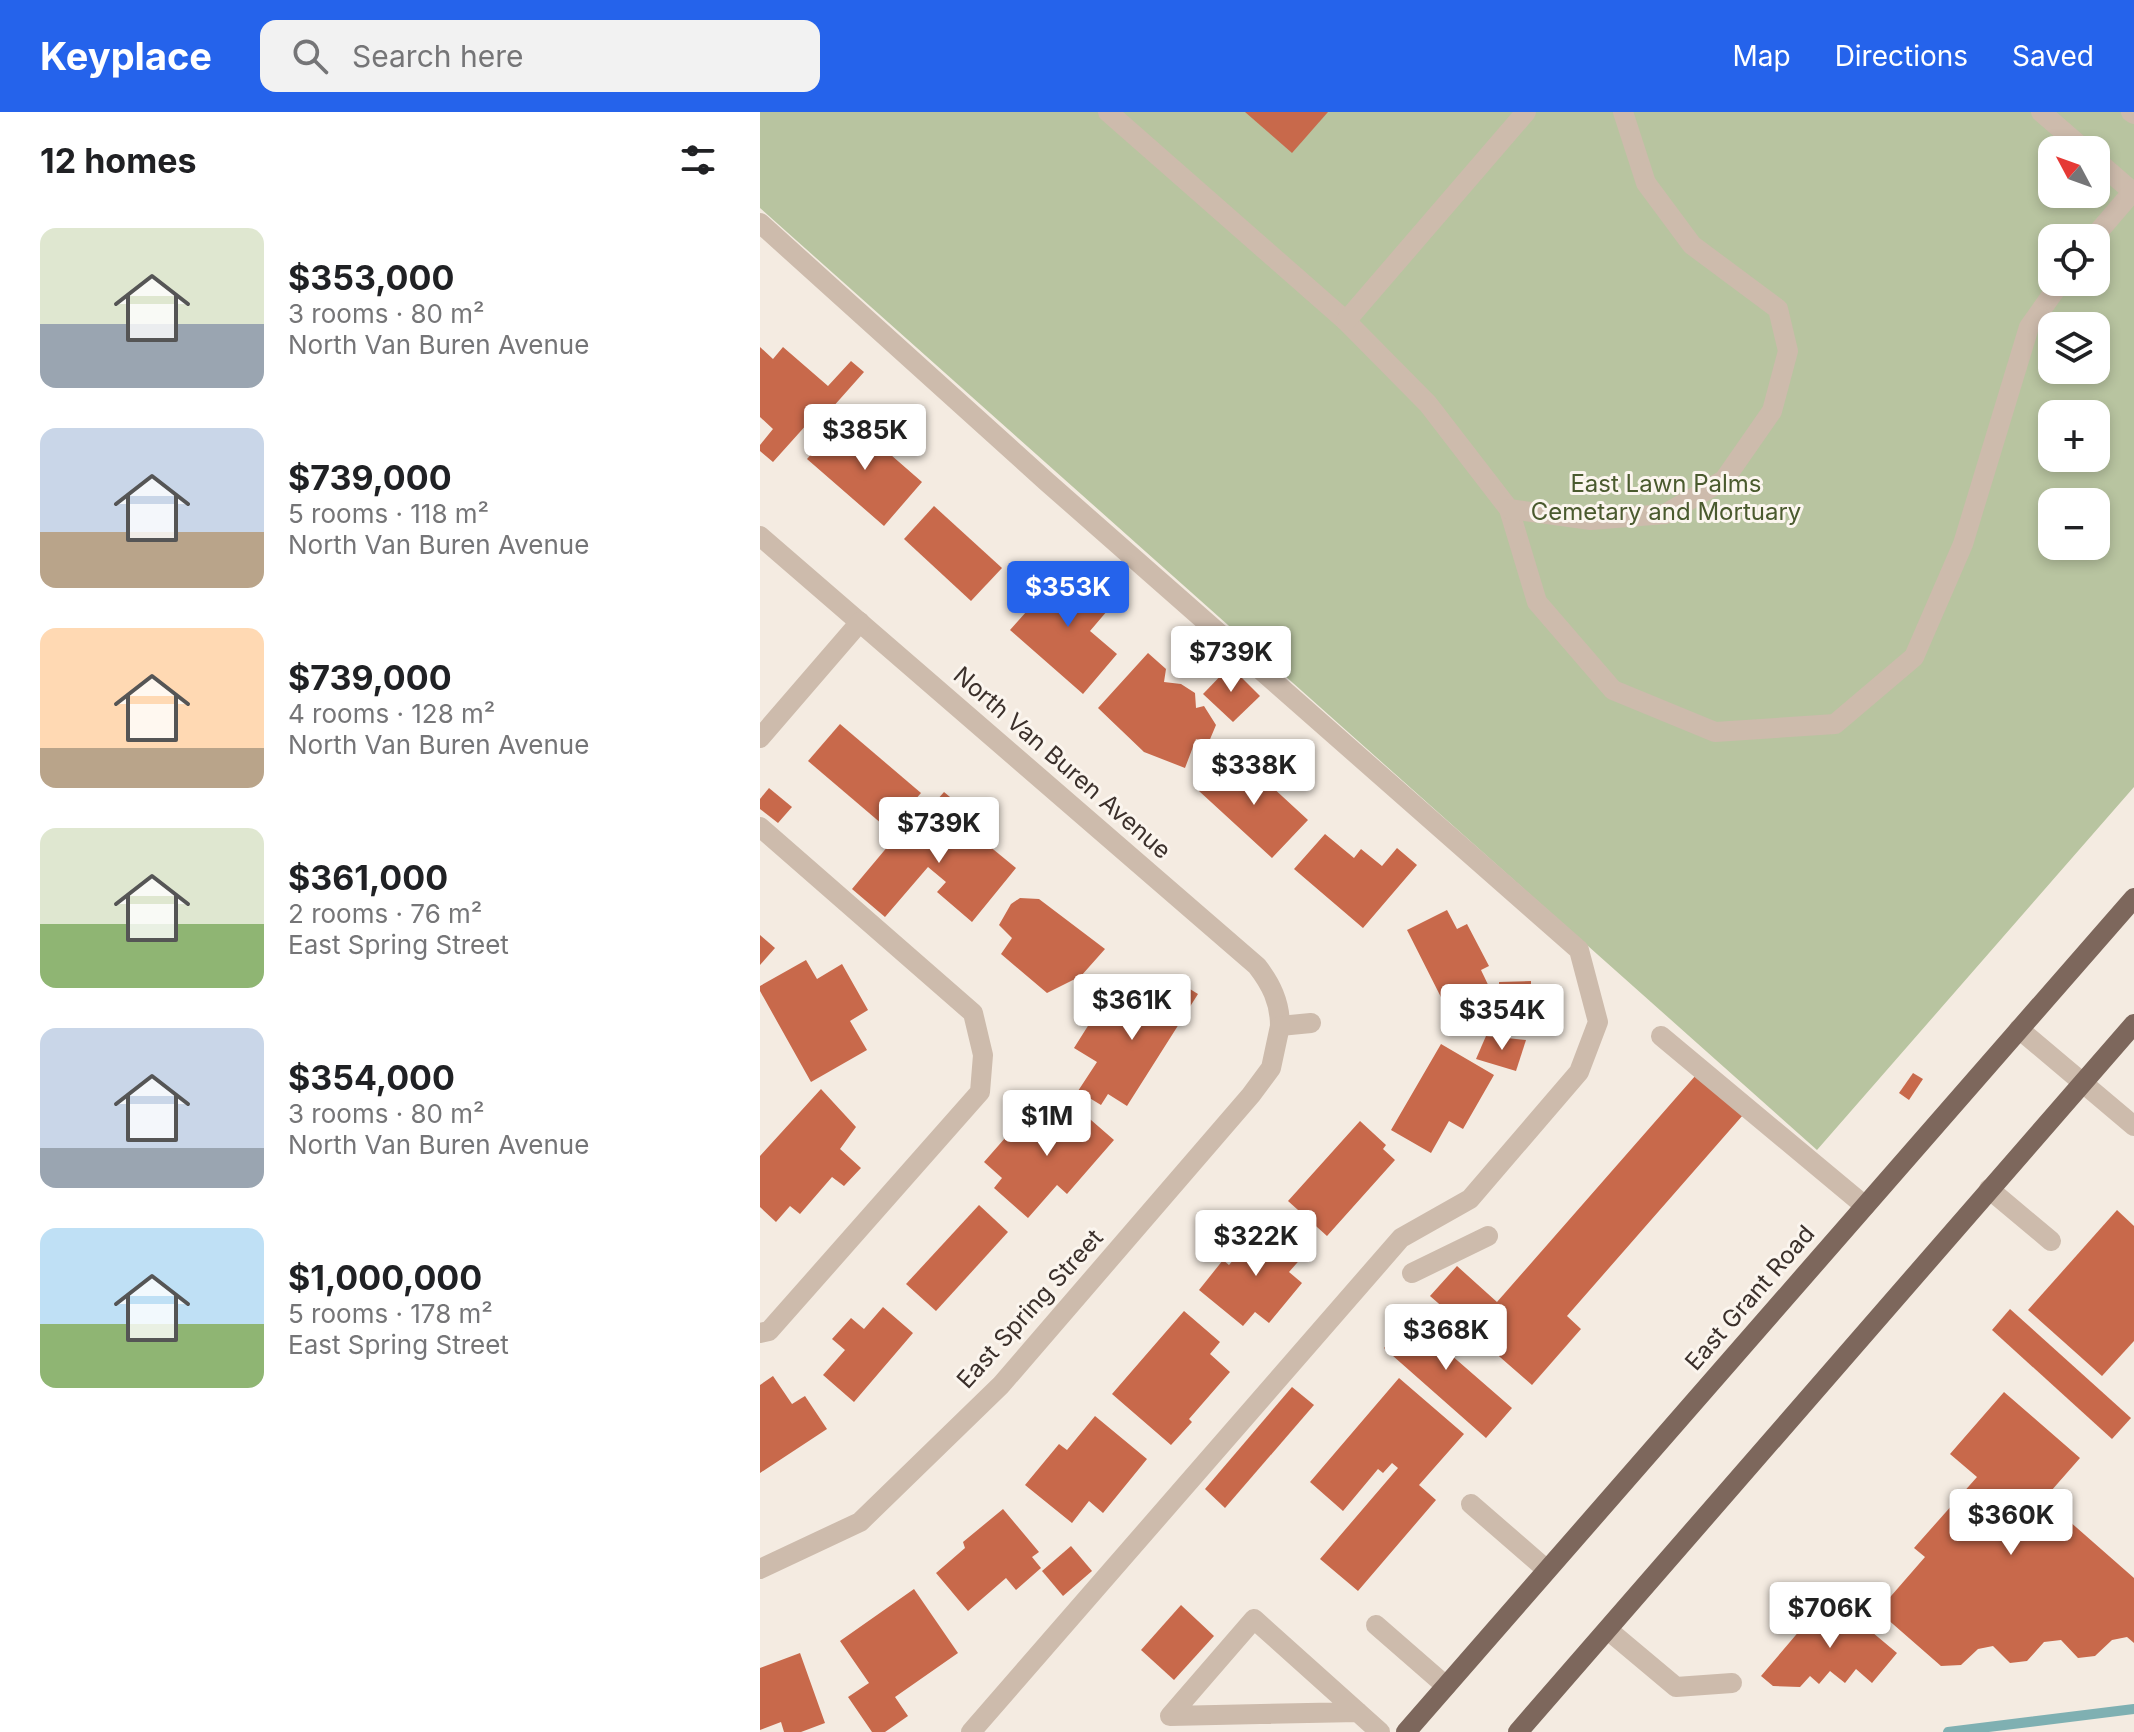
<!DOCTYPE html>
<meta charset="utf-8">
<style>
:root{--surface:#fff;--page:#f2f2f2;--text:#202124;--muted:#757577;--accent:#2563eb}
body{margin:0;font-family:Inter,sans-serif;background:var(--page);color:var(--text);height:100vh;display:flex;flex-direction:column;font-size:30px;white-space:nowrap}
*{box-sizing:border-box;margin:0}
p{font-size:26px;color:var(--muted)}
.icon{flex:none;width:44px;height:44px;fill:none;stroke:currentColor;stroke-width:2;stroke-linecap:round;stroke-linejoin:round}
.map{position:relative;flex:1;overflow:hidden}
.drawer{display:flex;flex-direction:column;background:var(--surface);width:760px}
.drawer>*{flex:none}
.needle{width:52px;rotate:311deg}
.tools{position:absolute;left:1278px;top:24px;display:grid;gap:16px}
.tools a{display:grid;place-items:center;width:72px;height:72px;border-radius:16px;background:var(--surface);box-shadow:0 4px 12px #0003;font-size:40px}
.price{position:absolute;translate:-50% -68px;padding:0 18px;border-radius:8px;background:#fff;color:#222;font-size:26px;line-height:52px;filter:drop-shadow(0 2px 4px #0008)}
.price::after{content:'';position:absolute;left:50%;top:48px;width:24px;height:18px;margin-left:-12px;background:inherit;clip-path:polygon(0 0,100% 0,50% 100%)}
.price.selected{background:var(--accent);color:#fff}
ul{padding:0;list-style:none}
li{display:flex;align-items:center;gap:24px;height:200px;padding:0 40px}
li span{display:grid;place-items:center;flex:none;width:224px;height:160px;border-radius:16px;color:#555}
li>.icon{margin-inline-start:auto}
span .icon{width:96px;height:96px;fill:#fffc;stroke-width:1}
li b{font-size:34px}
h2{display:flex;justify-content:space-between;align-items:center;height:96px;padding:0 40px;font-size:34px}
header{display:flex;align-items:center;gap:48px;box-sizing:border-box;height:112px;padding:0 40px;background:var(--accent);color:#fff}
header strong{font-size:38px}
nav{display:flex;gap:44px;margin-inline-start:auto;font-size:28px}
.search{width:560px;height:72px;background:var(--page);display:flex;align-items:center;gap:20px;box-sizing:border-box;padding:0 28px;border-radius:16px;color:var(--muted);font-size:30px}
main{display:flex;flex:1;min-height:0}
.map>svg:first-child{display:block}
.green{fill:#b8c4a0;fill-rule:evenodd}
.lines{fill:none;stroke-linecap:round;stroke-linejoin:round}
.stream{stroke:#7fb0b2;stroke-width:10}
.building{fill:#c8694b}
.minor{stroke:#cdbbac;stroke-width:20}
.major{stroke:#7d675c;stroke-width:20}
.labels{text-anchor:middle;stroke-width:6;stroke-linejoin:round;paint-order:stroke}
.park-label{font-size:24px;fill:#4a5a2e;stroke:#fbf5ee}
.street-label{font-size:24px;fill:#3b302b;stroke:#fbf5ee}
</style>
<header>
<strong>Keyplace</strong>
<div class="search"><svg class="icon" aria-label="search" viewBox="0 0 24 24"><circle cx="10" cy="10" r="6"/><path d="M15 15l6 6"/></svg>Search here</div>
<nav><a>Map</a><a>Directions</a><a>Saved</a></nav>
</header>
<main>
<section class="drawer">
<h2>12 homes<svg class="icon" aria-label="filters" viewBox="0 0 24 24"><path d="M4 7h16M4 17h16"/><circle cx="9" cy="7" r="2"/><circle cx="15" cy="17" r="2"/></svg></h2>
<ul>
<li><span style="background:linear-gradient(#dfe7d0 60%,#9aa5b1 0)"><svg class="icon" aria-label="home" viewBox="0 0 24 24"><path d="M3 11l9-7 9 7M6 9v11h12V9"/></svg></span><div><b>$353,000</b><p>3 rooms · 80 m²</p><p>North Van Buren Avenue</p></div></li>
<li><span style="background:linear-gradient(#c9d6e8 65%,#b9a48a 0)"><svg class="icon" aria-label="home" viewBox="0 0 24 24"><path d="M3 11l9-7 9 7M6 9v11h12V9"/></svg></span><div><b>$739,000</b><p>5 rooms · 118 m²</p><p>North Van Buren Avenue</p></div></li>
<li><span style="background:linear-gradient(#ffd9b3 75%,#b9a48a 0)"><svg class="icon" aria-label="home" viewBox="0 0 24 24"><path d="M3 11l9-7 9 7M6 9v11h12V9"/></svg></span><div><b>$739,000</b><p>4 rooms · 128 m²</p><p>North Van Buren Avenue</p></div></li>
<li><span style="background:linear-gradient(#dfe7d0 60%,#8fb573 0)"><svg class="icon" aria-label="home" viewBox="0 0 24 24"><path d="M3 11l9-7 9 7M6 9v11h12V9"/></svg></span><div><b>$361,000</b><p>2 rooms · 76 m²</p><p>East Spring Street</p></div></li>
<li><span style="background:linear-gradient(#c9d6e8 75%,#9aa5b1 0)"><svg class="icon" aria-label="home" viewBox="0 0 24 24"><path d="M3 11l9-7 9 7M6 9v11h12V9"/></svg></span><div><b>$354,000</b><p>3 rooms · 80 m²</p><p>North Van Buren Avenue</p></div></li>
<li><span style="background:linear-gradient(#bfe0f5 60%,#8fb573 0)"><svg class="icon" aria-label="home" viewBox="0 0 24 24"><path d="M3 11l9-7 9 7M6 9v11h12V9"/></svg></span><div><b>$1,000,000</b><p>5 rooms · 178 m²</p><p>East Spring Street</p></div></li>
</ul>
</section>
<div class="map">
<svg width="1374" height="1620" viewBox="0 0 1374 1620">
<rect width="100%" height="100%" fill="#f4ebe1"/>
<!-- green -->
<path class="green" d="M 0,0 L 1374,0 L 1374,675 L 1057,1038 L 0,96 ZM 1292,38 L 1336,38 L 1336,82 L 1292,82 ZM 1292,126 L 1336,126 L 1336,170 L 1292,170 ZM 1292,214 L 1336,214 L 1336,258 L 1292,258 ZM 1292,302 L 1336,302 L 1336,346 L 1292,346 ZM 1292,390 L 1336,390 L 1336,434 L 1292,434 Z"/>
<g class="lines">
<!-- stream -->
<polyline class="stream" points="1188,1620 1374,1597"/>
</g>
<!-- building -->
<g class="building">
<polygon points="485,0 568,0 532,41"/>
<polygon points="0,235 13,247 23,235 68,274 91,249 104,260 64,305 57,301 13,350 0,339 0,333 13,317 0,305"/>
<polygon points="78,311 93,323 100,316 162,370 124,414 47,347"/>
<polygon points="174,394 242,456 211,489 144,427"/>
<polygon points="309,452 353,492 330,519 357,542 323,582 250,518"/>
<polygon points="388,541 406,557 404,570 421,572 435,581 436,596 444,594 456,613 448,632 436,627 425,656 384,640 338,596"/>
<polygon points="470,554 500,584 473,610 443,582"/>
<polygon points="80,612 161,681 129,718 48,649"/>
<polygon points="468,648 477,657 484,649 548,708 512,746 439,679"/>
<polygon points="9,676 32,695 18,711 0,697 0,687"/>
<polygon points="184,680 225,714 217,724 256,756 212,810 177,780 186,770 168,755 125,805 92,777 139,721 152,732 162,728 188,697 177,688"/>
<polygon points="565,722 594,746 601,737 622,754 637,736 657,753 603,816 534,757"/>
<polygon points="260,786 279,787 345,837 321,864 287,881 241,842 252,826 239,813 251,792"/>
<polygon points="687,798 697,817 707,812 729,854 721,858 732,881 721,886 731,906 706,919 697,902 691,905 647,818"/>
<polygon points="0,823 15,836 0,853"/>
<polygon points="46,848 57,867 82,852 108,898 90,909 107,938 51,970 0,879 0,874"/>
<polygon points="407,863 438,882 367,994 348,982 341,993 318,979 337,950 314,936 338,898 360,911 379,881 391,888"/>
<polygon points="771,869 771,907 739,907 739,870"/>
<polygon points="726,924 766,928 756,959 716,947"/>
<polygon points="681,932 734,963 703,1017 689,1009 671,1041 631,1018"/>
<polygon points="1153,961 1163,967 1149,988 1139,981"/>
<polygon points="936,963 983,1003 807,1204 821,1217 772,1273 670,1184 697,1154 737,1190"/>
<polygon points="61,977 96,1015 80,1037 101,1056 84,1074 72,1065 40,1102 30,1094 16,1110 0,1095 0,1044"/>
<polygon points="308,988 354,1028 307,1082 297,1073 268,1106 234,1076 242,1066 224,1050 260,1009 277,1024"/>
<polygon points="600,1009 626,1033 623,1037 635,1048 567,1124 528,1089"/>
<polygon points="219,1093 248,1120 176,1199 146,1172"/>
<polygon points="1357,1098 1374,1114 1374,1229 1342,1264 1268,1198"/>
<polygon points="505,1110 544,1143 529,1160 542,1171 509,1211 495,1200 483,1214 439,1178 463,1148 469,1153"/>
<polygon points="662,1192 688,1214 675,1229 752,1296 726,1326 624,1236"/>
<polygon points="123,1195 153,1221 94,1290 63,1263 85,1238 72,1227 91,1206 104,1217"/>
<polygon points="1250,1197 1371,1306 1352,1327 1232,1218"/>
<polygon points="424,1199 460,1230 450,1242 470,1260 429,1307 432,1310 411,1333 352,1282"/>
<polygon points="13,1264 32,1292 45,1284 67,1317 0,1361 0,1273"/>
<polygon points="639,1266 704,1322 659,1373 676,1388 598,1479 560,1447 638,1356 632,1351 623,1361 618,1357 583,1399 550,1370"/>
<polygon points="532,1275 554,1293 465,1396 445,1377"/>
<polygon points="1244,1280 1320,1346 1284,1387 1374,1466 1374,1531 1367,1525 1352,1528 1335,1544 1318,1546 1301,1528 1284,1530 1267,1549 1250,1551 1233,1534 1218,1537 1201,1553 1181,1554 1118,1499 1165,1445 1154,1436 1217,1365 1190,1342"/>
<polygon points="335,1304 387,1347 343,1401 329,1389 312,1411 265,1373 299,1332 307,1338"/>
<polygon points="243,1397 279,1440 272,1445 281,1456 256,1478 246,1466 208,1499 176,1461 205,1436 203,1430"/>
<polygon points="311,1434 332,1459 303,1484 282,1459"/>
<polygon points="154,1477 198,1541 135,1585 148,1604 125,1620 112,1620 88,1585 109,1571 80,1529"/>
<polygon points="1069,1484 1137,1541 1112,1571 1096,1557 1085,1571 1070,1559 1059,1572 1050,1564 1040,1575 1013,1574 1001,1564"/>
<polygon points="421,1493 454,1524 414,1568 381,1538"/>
<polygon points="40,1541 65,1611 41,1620 24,1620 21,1610 0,1618 0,1556"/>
</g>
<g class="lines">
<!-- minor -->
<g class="minor">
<polyline points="348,0 586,209 668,292 749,397 777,490 853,578 955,620 1075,612 1154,545 1203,432 1269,215 1301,170"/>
<polyline points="1281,0 1325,38"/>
<polyline points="1371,0 1374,2"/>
<polyline points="1336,48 1374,81"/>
<polyline points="0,111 287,370 819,838 838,910 819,960 710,1087 641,1126 211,1620"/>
<polyline points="1333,126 1374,78"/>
<polyline points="586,209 766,0"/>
<polyline points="749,397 831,408 905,402 964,368 1012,299 1028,239 1018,197 932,133 886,71 863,0"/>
<path d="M 0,424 L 497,854 C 511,872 520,890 520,914 L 551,911"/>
<polyline points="0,626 100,510"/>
<polyline points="0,715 213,901 223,943 220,980 9,1219 0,1221"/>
<polyline points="1259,917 1374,1014"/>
<polyline points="901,924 1105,1094"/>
<polyline points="1229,1077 1291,1129"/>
<polyline points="652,1161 728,1124"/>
<polyline points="711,1392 787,1458"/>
<polyline points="0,1457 100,1410 241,1273 491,983 511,956 520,914"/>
<polyline points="616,1513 686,1574"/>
<polyline points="848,1518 916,1575 972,1571"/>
<polyline points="598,1600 410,1604 494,1507 620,1620"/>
</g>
<!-- major -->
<g class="major">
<polyline points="646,1620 1374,786"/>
<polyline points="758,1620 1374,912"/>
</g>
</g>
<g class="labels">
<!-- park labels -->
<g class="park-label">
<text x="906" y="380">East Lawn Palms<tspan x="906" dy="28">Cemetary and Mortuary</tspan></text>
</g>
<!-- street labels -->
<g class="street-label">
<text transform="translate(302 651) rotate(41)" y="8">North Van Buren Avenue</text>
<text transform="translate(990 1186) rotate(-49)" y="8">East Grant Road</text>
<text transform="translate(270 1197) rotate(-48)" y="8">East Spring Street</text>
</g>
</g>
</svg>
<div class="tools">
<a><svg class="needle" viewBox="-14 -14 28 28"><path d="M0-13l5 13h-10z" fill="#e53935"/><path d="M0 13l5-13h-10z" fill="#757577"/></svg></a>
<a><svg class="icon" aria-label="locate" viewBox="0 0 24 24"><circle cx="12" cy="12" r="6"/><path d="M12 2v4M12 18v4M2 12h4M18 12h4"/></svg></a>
<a><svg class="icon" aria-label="layers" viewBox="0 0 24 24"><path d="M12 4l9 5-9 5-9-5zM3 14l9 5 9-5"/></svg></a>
<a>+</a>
<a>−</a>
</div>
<b class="price" style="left:105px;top:360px">$385K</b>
<b class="price selected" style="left:308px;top:517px">$353K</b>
<b class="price" style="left:471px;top:582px">$739K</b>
<b class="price" style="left:494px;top:695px">$338K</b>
<b class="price" style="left:179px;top:753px">$739K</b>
<b class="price" style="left:372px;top:930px">$361K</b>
<b class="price" style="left:742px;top:940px">$354K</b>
<b class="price" style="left:287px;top:1046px">$1M</b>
<b class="price" style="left:496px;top:1166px">$322K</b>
<b class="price" style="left:686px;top:1260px">$368K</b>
<b class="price" style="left:1251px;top:1445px">$360K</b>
<b class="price" style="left:1070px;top:1538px">$706K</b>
</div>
</main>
